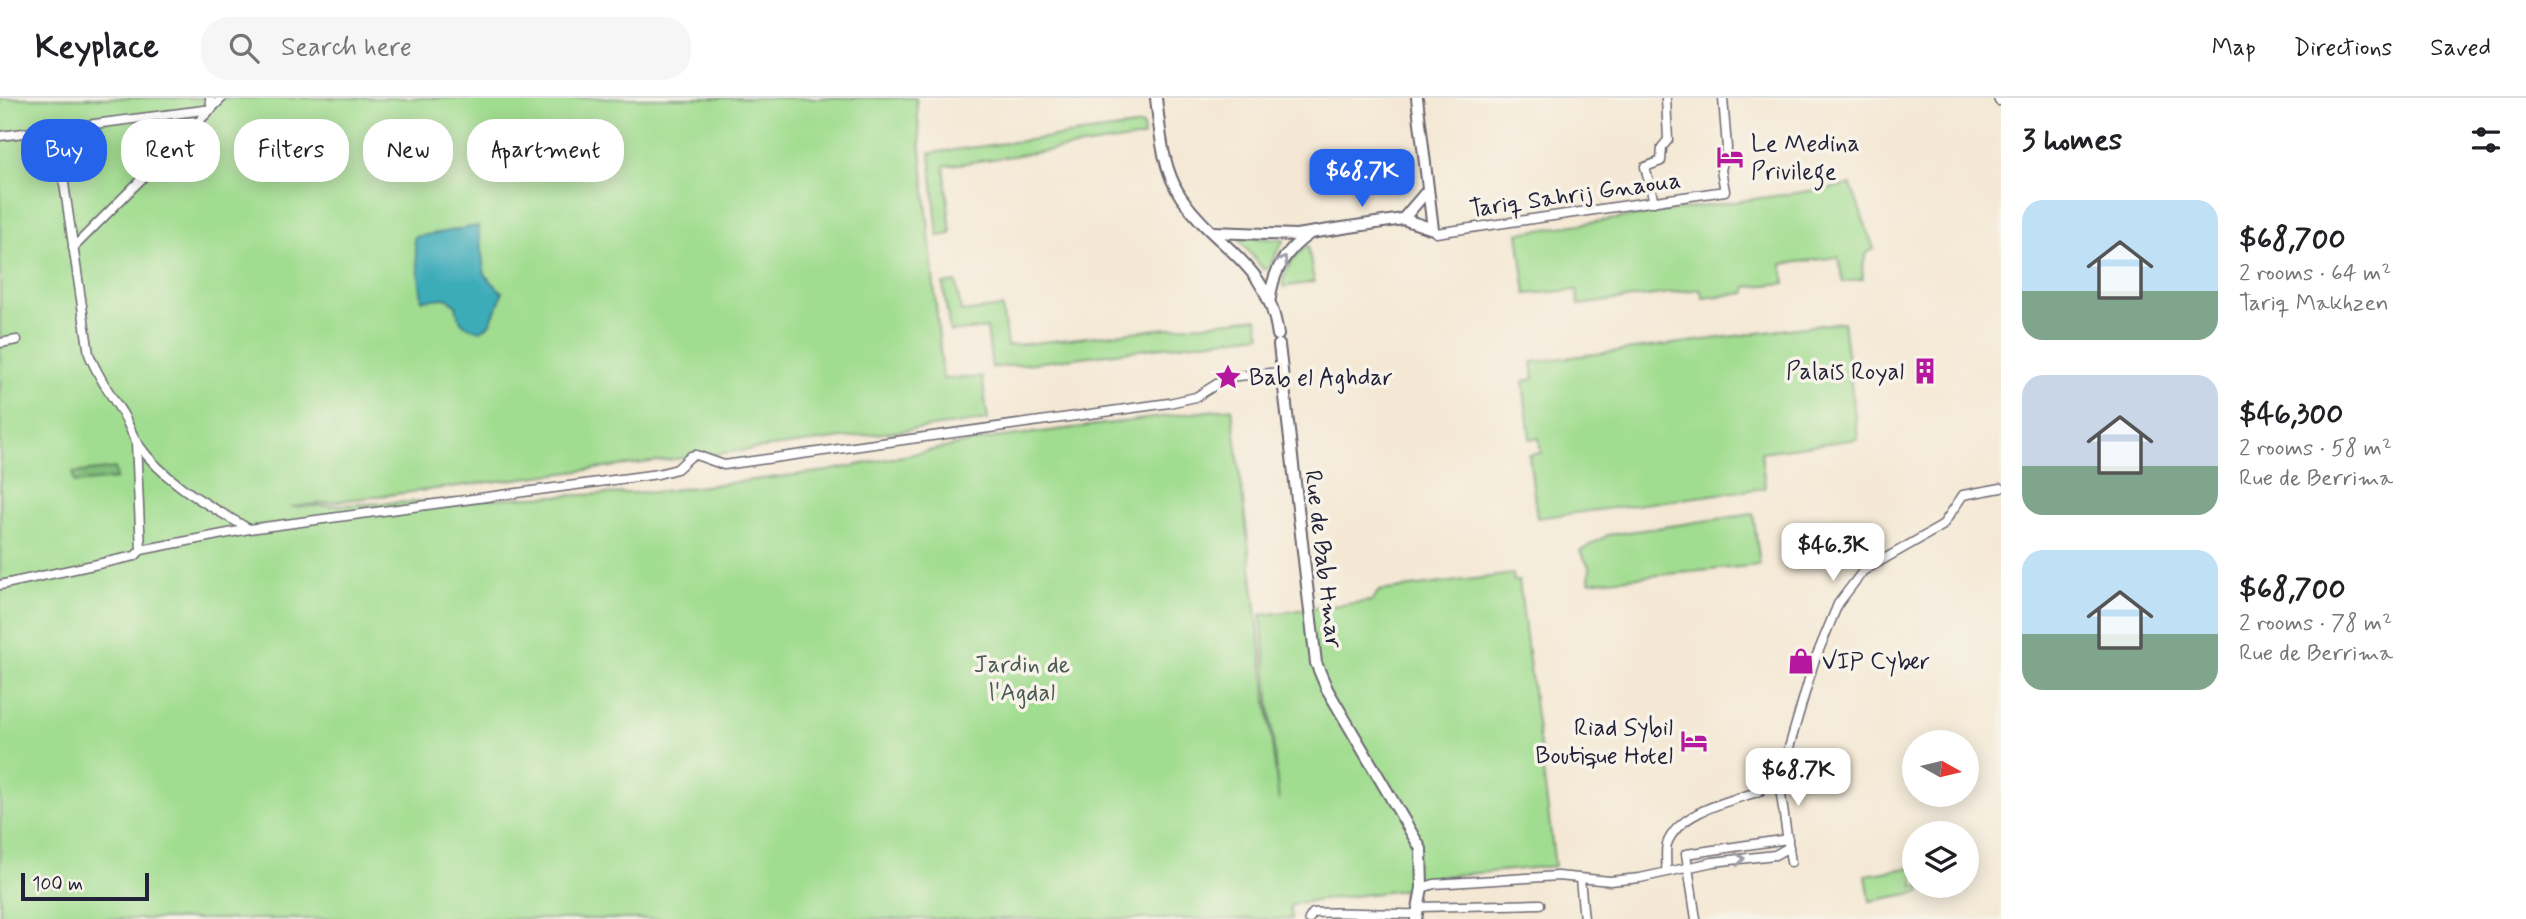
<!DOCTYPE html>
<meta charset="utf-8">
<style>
:root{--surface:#fff;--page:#f6f6f6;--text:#202124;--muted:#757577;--line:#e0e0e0;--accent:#2563eb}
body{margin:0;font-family:Mynerve,sans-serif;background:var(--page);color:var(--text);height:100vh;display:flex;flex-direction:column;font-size:26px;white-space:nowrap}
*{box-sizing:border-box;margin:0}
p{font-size:23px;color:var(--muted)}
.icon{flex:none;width:38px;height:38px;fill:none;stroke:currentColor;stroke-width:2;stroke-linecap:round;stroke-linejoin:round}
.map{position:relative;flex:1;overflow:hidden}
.sheet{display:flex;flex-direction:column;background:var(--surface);width:525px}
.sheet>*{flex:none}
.guide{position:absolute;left:21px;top:21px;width:665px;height:63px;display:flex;gap:14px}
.needle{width:46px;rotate:98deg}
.buttons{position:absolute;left:1902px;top:632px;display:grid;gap:14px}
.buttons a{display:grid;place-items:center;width:77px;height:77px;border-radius:50%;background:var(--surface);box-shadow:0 4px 18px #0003;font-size:35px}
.scale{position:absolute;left:21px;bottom:18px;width:128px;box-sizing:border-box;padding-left:7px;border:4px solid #22223b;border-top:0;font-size:19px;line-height:24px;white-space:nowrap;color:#22223b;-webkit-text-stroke:5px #f7f3e8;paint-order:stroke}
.price{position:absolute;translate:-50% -60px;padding:0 16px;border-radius:14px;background:#fff;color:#222;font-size:23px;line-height:46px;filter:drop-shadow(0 2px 4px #0008)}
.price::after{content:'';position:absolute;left:50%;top:42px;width:21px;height:16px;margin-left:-10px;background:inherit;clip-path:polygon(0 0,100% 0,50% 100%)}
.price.current{background:var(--accent);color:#fff}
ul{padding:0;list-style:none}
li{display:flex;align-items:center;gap:21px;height:175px;padding:0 21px}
li span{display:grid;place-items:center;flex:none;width:196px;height:140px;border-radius:21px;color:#555}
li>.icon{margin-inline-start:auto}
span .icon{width:84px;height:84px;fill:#fffc;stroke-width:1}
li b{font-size:30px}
h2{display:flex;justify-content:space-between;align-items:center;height:84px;padding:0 21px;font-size:30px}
.pill{padding:0 24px;border-radius:28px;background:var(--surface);box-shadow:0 4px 18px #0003;font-size:24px;line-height:63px}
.pill.current{background:var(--accent);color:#fff}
header{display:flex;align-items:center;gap:42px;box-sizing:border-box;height:98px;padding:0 35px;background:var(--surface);border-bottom:2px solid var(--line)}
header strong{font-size:33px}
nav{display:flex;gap:38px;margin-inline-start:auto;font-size:24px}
.search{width:490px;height:63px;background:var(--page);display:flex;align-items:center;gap:18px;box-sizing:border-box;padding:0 24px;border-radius:28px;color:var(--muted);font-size:26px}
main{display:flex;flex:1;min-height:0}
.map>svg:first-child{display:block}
.green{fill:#a1dd90;stroke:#628066;stroke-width:2}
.forest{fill:#80bc7a;stroke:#516f5a;stroke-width:2}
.water{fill:#3cacb9;stroke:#2f677a;stroke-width:2}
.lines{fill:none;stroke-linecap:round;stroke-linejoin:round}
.street-casing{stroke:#6c6771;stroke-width:11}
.secondary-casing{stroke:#6c6771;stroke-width:14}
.street{stroke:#fff;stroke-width:8}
.secondary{stroke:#fff;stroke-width:10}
.oneway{stroke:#9c9ca7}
.labels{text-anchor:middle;stroke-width:7;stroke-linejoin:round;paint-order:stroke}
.poi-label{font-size:24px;fill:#22223b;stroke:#f7f3e8;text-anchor:start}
.street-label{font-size:24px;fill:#22223b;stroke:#f7f3e8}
.park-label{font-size:24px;fill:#485a54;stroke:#f7f3e8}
</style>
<header>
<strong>Keyplace</strong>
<div class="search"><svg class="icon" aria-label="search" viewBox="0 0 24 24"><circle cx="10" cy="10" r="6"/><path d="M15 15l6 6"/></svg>Search here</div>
<nav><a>Map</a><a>Directions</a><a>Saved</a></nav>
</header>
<main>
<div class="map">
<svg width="2001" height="821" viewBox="0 0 2001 821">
<rect width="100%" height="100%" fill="#f7f3e8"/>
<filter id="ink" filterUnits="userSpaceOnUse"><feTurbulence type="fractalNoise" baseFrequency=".0143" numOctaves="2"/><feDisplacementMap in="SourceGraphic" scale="14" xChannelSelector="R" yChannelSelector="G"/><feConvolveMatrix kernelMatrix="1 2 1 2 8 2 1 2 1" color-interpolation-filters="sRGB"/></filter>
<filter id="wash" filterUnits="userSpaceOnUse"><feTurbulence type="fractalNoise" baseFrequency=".00686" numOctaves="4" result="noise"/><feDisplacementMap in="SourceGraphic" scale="28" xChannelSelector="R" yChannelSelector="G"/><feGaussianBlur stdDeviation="1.57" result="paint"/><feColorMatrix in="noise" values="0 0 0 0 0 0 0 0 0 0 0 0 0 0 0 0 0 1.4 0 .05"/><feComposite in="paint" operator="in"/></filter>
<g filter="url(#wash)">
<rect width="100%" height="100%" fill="#f4e8d4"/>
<!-- green -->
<g class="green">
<polygon points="0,0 916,0 943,281 982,279 988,322 291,409 655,394 827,373 994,340 1232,310 1279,704 1261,517 1371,503 1379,493 1513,476 1514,483 1519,483 1555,768 1410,781 1410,791 1298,805 1290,808 1292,821 0,821"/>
<polygon points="1143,27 1144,39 944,68 951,136 938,138 930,55"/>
<polygon points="1851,87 1874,151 1867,155 1862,170 1863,181 1843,184 1838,159 1782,166 1785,185 1746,189 1746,195 1703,200 1700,191 1579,207 1577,192 1526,196 1518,135"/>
<polygon points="1242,139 1284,142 1268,170 1263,171 1240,143"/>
<path d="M 1308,148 L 1314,184 L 1283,189 C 1281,175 1296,154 1308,148 Z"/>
<polygon points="956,184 961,214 1002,209 1007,248 1257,220 1261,237 992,270 987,230 950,234 943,186"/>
<polygon points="1843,224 1858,341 1761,354 1765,390 1537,420 1529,357 1541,355 1539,340 1530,341 1523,283 1534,281 1532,264"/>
<polygon points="1753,416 1760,467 1589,484 1590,470 1580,453 1608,437"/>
<polygon points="1914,769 1914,788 1920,788 1921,794 1870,803 1866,777"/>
</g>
<!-- forest -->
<polygon class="forest" points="115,370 116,381 74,385 73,375"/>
<!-- water -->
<path class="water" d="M 478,128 L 485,177 L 502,194 C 501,206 493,213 491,225 L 481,233 C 463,229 458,225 456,207 L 446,200 L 422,202 L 414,139 Z"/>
</g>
<g filter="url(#ink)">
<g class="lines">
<!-- street casing -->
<g class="street-casing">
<g id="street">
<polyline points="1998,0 1999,3"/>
<path d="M 56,31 L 89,256 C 97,277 109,294 121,313 C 128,323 131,336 138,346 C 165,385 210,408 249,431"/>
<polyline points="0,38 212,11 210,0"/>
<polyline points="1654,104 1645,69 1661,63 1662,49 1668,42 1666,0"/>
<polyline points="1433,131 1436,135 1725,93 1721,72 1727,50 1723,0"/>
<polyline points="73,150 222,0"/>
<polyline points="0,245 17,242"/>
<polyline points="136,344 141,452"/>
<polyline points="0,487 135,458 141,452 249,431 658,376 677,371 691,358 696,357 724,367 1169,305 1196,299 1228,279 1281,274"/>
<polyline points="1791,764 1779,684 1814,564 1838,506 1863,473 1942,428 1963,397 2001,390"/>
<path d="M 1666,773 C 1667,765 1665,753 1667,746 C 1679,713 1731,703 1760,693 L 1760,689 L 1779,684"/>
<polyline points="1580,781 1584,821"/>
<polyline points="1422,790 1434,786 1558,778 1610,783 1640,780 1713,764 1775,757 1789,749"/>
<polyline points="1420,809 1540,806"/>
<path d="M 1309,821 L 1313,815 C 1348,813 1382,817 1417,816"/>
<polyline points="1696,821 1686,756 1788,741"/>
</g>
</g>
<!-- secondary casing -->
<g class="secondary-casing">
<g id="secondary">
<path d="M 1156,0 C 1160,33 1162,70 1181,99 C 1218,153 1268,163 1278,237"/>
<polyline points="1403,121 1427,93"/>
<polyline points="1213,134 1296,137 1403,121 1433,131 1417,0"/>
<path d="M 1270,200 C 1273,173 1287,151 1309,136"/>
<polyline points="1279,247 1316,565 1327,591 1421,751 1422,790 1416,821"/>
</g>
</g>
<!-- street -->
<use href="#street" class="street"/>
<!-- secondary -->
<use href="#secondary" class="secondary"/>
</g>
<!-- one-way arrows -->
<defs><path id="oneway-chevron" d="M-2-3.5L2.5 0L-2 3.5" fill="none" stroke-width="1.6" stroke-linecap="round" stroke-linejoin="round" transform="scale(1.75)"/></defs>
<g class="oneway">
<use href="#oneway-chevron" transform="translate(1283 163) rotate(-59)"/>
<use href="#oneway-chevron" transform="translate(1740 761) rotate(-6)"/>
</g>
</g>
<!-- icons -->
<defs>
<g id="hotel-bare" transform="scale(2.1)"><path d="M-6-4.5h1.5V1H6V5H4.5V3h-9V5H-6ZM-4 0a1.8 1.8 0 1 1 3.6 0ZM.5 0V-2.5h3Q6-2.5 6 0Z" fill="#b5179e" stroke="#f7f3e8" stroke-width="2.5" paint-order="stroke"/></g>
<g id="building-bare" transform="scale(2.1)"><path d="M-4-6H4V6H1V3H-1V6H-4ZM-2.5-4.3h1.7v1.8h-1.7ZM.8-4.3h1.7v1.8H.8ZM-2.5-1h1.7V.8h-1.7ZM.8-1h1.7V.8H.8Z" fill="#b5179e" stroke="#f7f3e8" stroke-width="2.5" paint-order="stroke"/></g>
<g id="sight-bare" transform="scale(2.1)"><path d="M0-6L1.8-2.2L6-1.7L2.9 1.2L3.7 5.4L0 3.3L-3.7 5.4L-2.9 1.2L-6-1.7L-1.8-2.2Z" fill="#b5179e" stroke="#f7f3e8" stroke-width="2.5" paint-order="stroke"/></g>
<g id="shop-bare" transform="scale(2.1)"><path d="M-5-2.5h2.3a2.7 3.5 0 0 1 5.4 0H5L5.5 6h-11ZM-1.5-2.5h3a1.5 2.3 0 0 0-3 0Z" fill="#b5179e" stroke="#f7f3e8" stroke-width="2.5" paint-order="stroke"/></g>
</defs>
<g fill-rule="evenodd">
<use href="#hotel-bare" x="1730" y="59"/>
<use href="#building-bare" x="1925" y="273"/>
<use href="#sight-bare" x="1228" y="279"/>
<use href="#shop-bare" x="1801" y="563"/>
<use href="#hotel-bare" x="1694" y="643"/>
</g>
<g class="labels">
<!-- poi labels -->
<g class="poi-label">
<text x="1751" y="53">Le Medina<tspan x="1751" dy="28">Privilege</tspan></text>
<text x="1904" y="281" text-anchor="end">Palais Royal</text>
<text x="1249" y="287">Bab el Aghdar</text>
<text x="1822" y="571">VIP Cyber</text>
<text x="1673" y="637" text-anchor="end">Riad Sybil<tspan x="1673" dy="28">Boutique Hotel</tspan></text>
</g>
<!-- street labels -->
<g class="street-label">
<text transform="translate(1575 96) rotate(-8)" y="8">Tariq Sahrij Gnaoua</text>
<text transform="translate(1324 461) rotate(83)" y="8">Rue de Bab Hmar</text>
</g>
<!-- park labels -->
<g class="park-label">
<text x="1022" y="574">Jardin de<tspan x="1022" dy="28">l'Agdal</tspan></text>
</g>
</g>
</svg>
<div class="buttons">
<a><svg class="needle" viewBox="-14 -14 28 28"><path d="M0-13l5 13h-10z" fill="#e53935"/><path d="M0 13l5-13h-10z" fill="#757577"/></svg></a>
<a><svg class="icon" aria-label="layers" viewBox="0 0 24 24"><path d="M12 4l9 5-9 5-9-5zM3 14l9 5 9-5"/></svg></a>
</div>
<div class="scale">100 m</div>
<b class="price current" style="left:1362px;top:111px">$68.7K</b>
<b class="price" style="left:1833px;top:485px">$46.3K</b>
<b class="price" style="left:1798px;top:710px">$68.7K</b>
<div class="guide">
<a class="pill current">Buy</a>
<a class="pill">Rent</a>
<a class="pill">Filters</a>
<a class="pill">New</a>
<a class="pill">Apartment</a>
</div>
</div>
<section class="sheet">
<h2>3 homes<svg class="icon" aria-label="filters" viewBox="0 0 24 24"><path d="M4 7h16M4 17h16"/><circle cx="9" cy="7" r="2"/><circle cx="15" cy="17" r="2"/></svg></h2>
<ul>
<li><span style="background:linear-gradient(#bfe0f5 65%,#7fa58c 0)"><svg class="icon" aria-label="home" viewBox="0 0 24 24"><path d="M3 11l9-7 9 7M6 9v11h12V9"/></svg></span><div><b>$68,700</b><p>2 rooms · 64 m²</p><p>Tariq Makhzen</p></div></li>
<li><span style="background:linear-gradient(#c9d6e8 65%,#7fa58c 0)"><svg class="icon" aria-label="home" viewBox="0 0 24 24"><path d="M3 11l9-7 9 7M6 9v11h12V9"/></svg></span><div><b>$46,300</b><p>2 rooms · 58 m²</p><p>Rue de Berrima</p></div></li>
<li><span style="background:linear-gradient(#bfe0f5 60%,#7fa58c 0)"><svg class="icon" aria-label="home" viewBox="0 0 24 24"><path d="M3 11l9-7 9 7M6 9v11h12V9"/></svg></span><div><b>$68,700</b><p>2 rooms · 78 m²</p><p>Rue de Berrima</p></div></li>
</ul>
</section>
</main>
